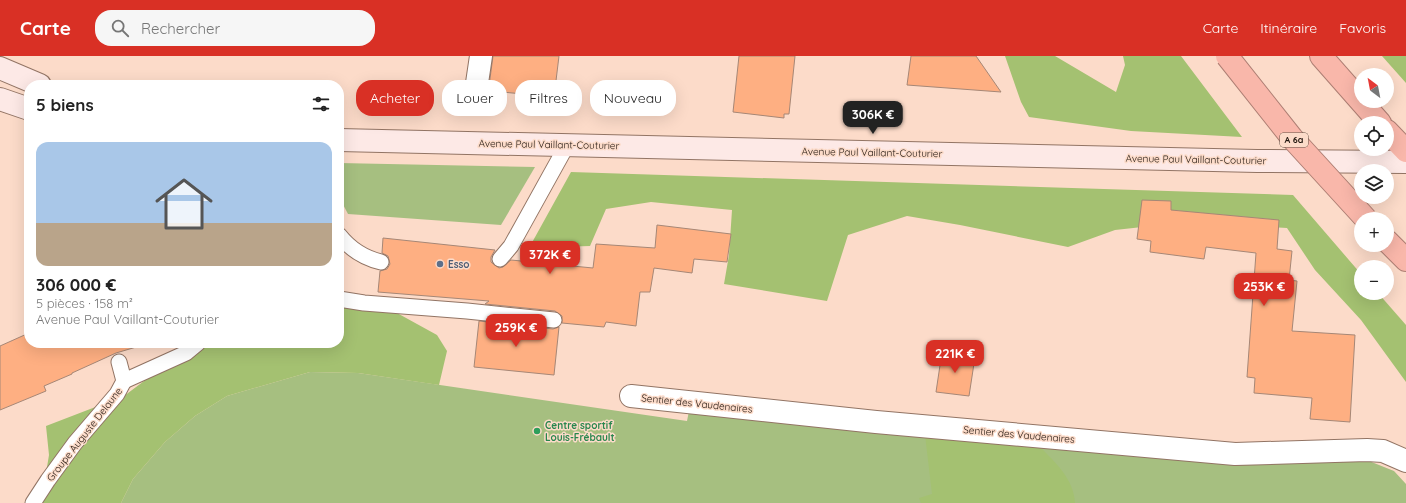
<!DOCTYPE html>
<html lang="fr">
<meta charset="utf-8">
<style>
:root{--surface:#fff;--page:#f6f6f6;--text:#222;--muted:#767676;--accent:#d93025}
body{margin:0;font-family:Quicksand,sans-serif;background:var(--page);color:var(--text);height:100vh;display:flex;flex-direction:column;font-size:15px;white-space:nowrap}
*{box-sizing:border-box;margin:0}
p{font-size:13px;color:var(--muted)}
.icon{flex:none;width:22px;height:22px;fill:none;stroke:currentColor;stroke-width:2;stroke-linecap:round;stroke-linejoin:round}
.map{position:relative;flex:1;overflow:hidden}
.panel{position:absolute;left:24px;top:24px;width:320px;height:268px;display:flex;flex-direction:column;background:var(--surface);border-radius:16px;box-shadow:0 4px 16px #0002}
.panel>*{flex:none}
.guide{position:absolute;left:356px;top:24px;width:380px;height:36px;display:flex;gap:8px}
.needle{width:26px;rotate:328deg}
.controls{position:absolute;left:1354px;top:12px;display:grid;gap:8px}
.controls a{display:grid;place-items:center;width:40px;height:40px;border-radius:50%;background:var(--surface);box-shadow:0 4px 16px #0002;font-size:20px}
.price{position:absolute;translate:-50% -34px;padding:0 9px;border-radius:8px;background:var(--accent);color:#fff;font-size:13px;line-height:26px;filter:drop-shadow(0 1px 2px #0008)}
.price::after{content:'';position:absolute;left:50%;top:24px;width:12px;height:9px;margin-left:-6px;background:inherit;clip-path:polygon(0 0,100% 0,50% 100%)}
.price.current{background:#222;color:#fff}
ul{padding:0;list-style:none}
li{display:grid;align-content:center;gap:8px;height:212px;padding:0 12px}
li span{display:grid;place-items:center;height:124px;border-radius:12px;color:#555}
li>.icon{margin-inline-start:auto}
span .icon{width:72px;height:72px;fill:#fffc;stroke-width:1}
li b{font-size:17px}
h2{display:flex;justify-content:space-between;align-items:center;height:48px;padding:0 12px;font-size:17px}
.pill{padding:0 14px;border-radius:16px;background:var(--surface);box-shadow:0 4px 16px #0002;font-size:14px;line-height:36px}
.pill.current{background:var(--accent);color:#fff}
header{display:flex;align-items:center;gap:24px;box-sizing:border-box;height:56px;padding:0 20px;background:var(--accent);color:#fff}
header strong{font-size:19px}
nav{display:flex;gap:22px;margin-inline-start:auto;font-size:14px}
.search{width:280px;height:36px;background:var(--page);display:flex;align-items:center;gap:10px;box-sizing:border-box;padding:0 14px;border-radius:16px;color:var(--muted);font-size:15px}
.map>svg:first-child{display:block}
.green{fill:#a6bf80}
.forest{fill:#a4c171}
.building{fill:#feaf82;stroke:#a68776}
.lines{fill:none;stroke-linecap:round;stroke-linejoin:round}
.service-casing{stroke:#927464;stroke-width:17}
.minor-casing{stroke:#927464;stroke-width:24}
.secondary-casing{stroke:#927464;stroke-width:24}
.motorway-casing{stroke:#ad7e73;stroke-width:24}
.service{stroke:#fff;stroke-width:15}
.minor{stroke:#fff;stroke-width:22}
.secondary{stroke:#fde9e6;stroke-width:22}
.motorway{stroke:#f9b7aa;stroke-width:22}
.motorway-bridge-casing{stroke:#ad7e73;stroke-width:24;stroke-linecap:butt}
.motorway-bridge{stroke:#f9b7aa;stroke-width:22}
.service-dot{fill:#5c6f8a;stroke:#fcdbc9;stroke-width:1.5}
.leisure-dot{fill:#2e9e5b;stroke:#fcdbc9;stroke-width:1.5}
.labels{text-anchor:middle;stroke-width:3;stroke-linejoin:round;paint-order:stroke}
.shield{fill:#fcdbc9;stroke:#615045;stroke-width:1}
.shield-label{font-size:9px;font-weight:bold;fill:#1f140d}
.street-label{font-size:10px;fill:#1f140d;stroke:#fcdbc9}
.service-label{font-size:10px;font-weight:bold;fill:#4e5e75;stroke:#fcdbc9;text-anchor:start}
.leisure-label{font-size:10px;font-weight:bold;fill:#27864d;stroke:#fcdbc9;text-anchor:start}
</style>
<header>
<strong>Carte</strong>
<div class="search"><svg class="icon" aria-label="search" viewBox="0 0 24 24"><circle cx="10" cy="10" r="6"/><path d="M15 15l6 6"/></svg>Rechercher</div>
<nav><a>Carte</a><a>Itinéraire</a><a>Favoris</a></nav>
</header>
<div class="map">
<svg width="1406" height="447" viewBox="0 0 1406 447">
<rect width="100%" height="100%" fill="#fcdbc9"/>
<!-- green -->
<g class="green">
<polygon points="339,107 535,111 501,169 348,158 339,141"/>
<polygon points="310,316 358,317 687,365 689,355 1234,409 1369,405 1394,415 1406,428 1406,447 121,447 133,423 165,386 195,360 227,340"/>
</g>
<!-- forest -->
<g class="forest">
<polygon points="1005,0 1055,0 1116,36 1125,9 1123,0 1181,0 1242,81 1131,75 1029,61 1021,46"/>
<polygon points="1382,0 1406,0 1406,27"/>
<polygon points="571,116 1293,139 1361,218 1361,237 1378,237 1406,269 1406,326 1361,264 1315,214 1287,172 1188,166 1115,174 1068,191 960,169 907,160 848,179 827,245 724,228 729,199 732,154 651,146 606,153 590,190 529,192"/>
<polygon points="339,238 346,251 397,257 437,279 447,295 439,329 358,317 310,316 227,340 195,360 165,386 133,423 121,447 41,447 49,399 46,370 124,340 187,293 188,287 339,287"/>
<path d="M 925,379 L 1039,390 C 1055,406 1074,423 1075,447 L 921,447 L 919,442 L 932,438 Z"/>
</g>
<!-- building -->
<g class="building">
<polygon points="493,0 559,0 554,41 502,36 503,32 489,30"/>
<polygon points="739,0 795,0 789,58 784,58 784,62 733,56"/>
<polygon points="911,0 976,0 1001,36 907,29"/>
<polygon points="1142,144 1171,145 1171,154 1279,164 1277,193 1292,195 1289,224 1297,225 1292,275 1355,279 1350,366 1310,363 1312,342 1254,337 1255,322 1247,321 1256,197 1206,191 1204,203 1150,196 1151,185 1137,183"/>
<polygon points="657,169 731,178 727,206 694,203 692,217 654,212 650,236 640,236 636,270 606,266 604,271 562,267 562,260 555,255 485,248 489,245 378,236 380,215 387,213 390,208 388,200 382,197 383,182 495,194 491,201 491,206 499,212 503,211 511,204 593,212 596,188 655,192"/>
<polygon points="479,265 553,273 559,271 554,319 474,311"/>
<polygon points="29,277 29,287 142,287 143,289 116,297 72,317 72,318 44,330 46,335 0,354 0,290"/>
<polygon points="942,296 975,301 969,340 936,336"/>
</g>
<g class="lines">
<!-- service casing -->
<g class="service-casing">
<g id="service">
<path d="M 339,179 C 350,193 364,202 381,206"/>
<polyline points="500,203 511,190 567,89"/>
<polyline points="339,243 364,247 467,255 554,264"/>
<polyline points="124,325 186,297 198,287"/>
<polyline points="33,447 48,424 75,387 117,338 124,325 119,306"/>
</g>
</g>
<!-- minor casing -->
<g class="minor-casing">
<g id="minor">
<polyline points="477,27 481,0"/>
<polyline points="631,340 876,366 1235,398 1367,394 1383,395 1406,405"/>
</g>
</g>
<!-- secondary casing -->
<g class="secondary-casing">
<g id="secondary">
<polyline points="0,12 40,29"/>
<polyline points="0,43 29,53"/>
<polyline points="339,84 1257,105 1406,106"/>
</g>
</g>
<!-- motorway casing -->
<g class="motorway-casing">
<g id="motorway">
<polyline points="1321,0 1380,67"/>
<polyline points="1387,75 1406,95"/>
<polyline points="1387,185 1406,204"/>
</g>
</g>
<!-- service -->
<use href="#service" class="service"/>
<!-- minor -->
<use href="#minor" class="minor"/>
<!-- secondary -->
<use href="#secondary" class="secondary"/>
<!-- motorway -->
<use href="#motorway" class="motorway"/>
<!-- motorway-bridge casing -->
<g class="motorway-bridge-casing">
<polyline id="motorway-bridge" points="1227,0 1292,82 1366,163"/>
</g>
<!-- motorway-bridge -->
<use href="#motorway-bridge" class="motorway-bridge"/>
</g>
<!-- markers -->
<circle class="service-dot" cx="440" cy="208" r="4"/>
<circle class="leisure-dot" cx="537" cy="375" r="4"/>
<g class="labels">
<!-- shield labels -->
<rect class="shield" x="1280" y="77" width="28" height="14" rx="3"/>
<g class="shield-label">
<text x="1294" y="87">A 6a</text>
</g>
<!-- street labels -->
<g class="street-label">
<text transform="translate(549 88) rotate(1)" y="4">Avenue Paul Vaillant-Couturier</text>
<text transform="translate(872 96) rotate(1)" y="4">Avenue Paul Vaillant-Couturier</text>
<text transform="translate(1196 103) rotate(1)" y="4">Avenue Paul Vaillant-Couturier</text>
<text transform="translate(697 347) rotate(6)" y="4">Sentier des Vaudenaires</text>
<text transform="translate(84 378) rotate(-52)" y="4">Groupe Auguste Delaune</text>
<text transform="translate(1019 378) rotate(5)" y="4">Sentier des Vaudenaires</text>
</g>
<!-- service labels -->
<g class="service-label">
<text x="448" y="212">Esso</text>
</g>
<!-- leisure labels -->
<g class="leisure-label">
<text x="545" y="373">Centre sportif<tspan x="545" dy="12">Louis-Frébault</tspan></text>
</g>
</g>
</svg>
<div class="controls">
<a><svg class="needle" viewBox="-14 -14 28 28"><path d="M0-13l5 13h-10z" fill="#e53935"/><path d="M0 13l5-13h-10z" fill="#767676"/></svg></a>
<a><svg class="icon" aria-label="locate" viewBox="0 0 24 24"><circle cx="12" cy="12" r="6"/><path d="M12 2v4M12 18v4M2 12h4M18 12h4"/></svg></a>
<a><svg class="icon" aria-label="layers" viewBox="0 0 24 24"><path d="M12 4l9 5-9 5-9-5zM3 14l9 5 9-5"/></svg></a>
<a>+</a>
<a>−</a>
</div>
<b class="price current" style="left:873px;top:79px">306K €</b>
<b class="price" style="left:550px;top:219px">372K €</b>
<b class="price" style="left:1264px;top:251px">253K €</b>
<b class="price" style="left:516px;top:292px">259K €</b>
<b class="price" style="left:955px;top:318px">221K €</b>
<div class="guide">
<a class="pill current">Acheter</a>
<a class="pill">Louer</a>
<a class="pill">Filtres</a>
<a class="pill">Nouveau</a>
</div>
<section class="panel">
<h2>5 biens<svg class="icon" aria-label="filters" viewBox="0 0 24 24"><path d="M4 7h16M4 17h16"/><circle cx="9" cy="7" r="2"/><circle cx="15" cy="17" r="2"/></svg></h2>
<ul>
<li><span style="background:linear-gradient(#a9c7e8 65%,#b9a48a 0)"><svg class="icon" aria-label="home" viewBox="0 0 24 24"><path d="M3 11l9-7 9 7M6 9v11h12V9"/></svg></span><div><b>306 000 €</b><p>5 pièces · 158 m²</p><p>Avenue Paul Vaillant-Couturier</p></div></li>
</ul>
</section>
</div>
